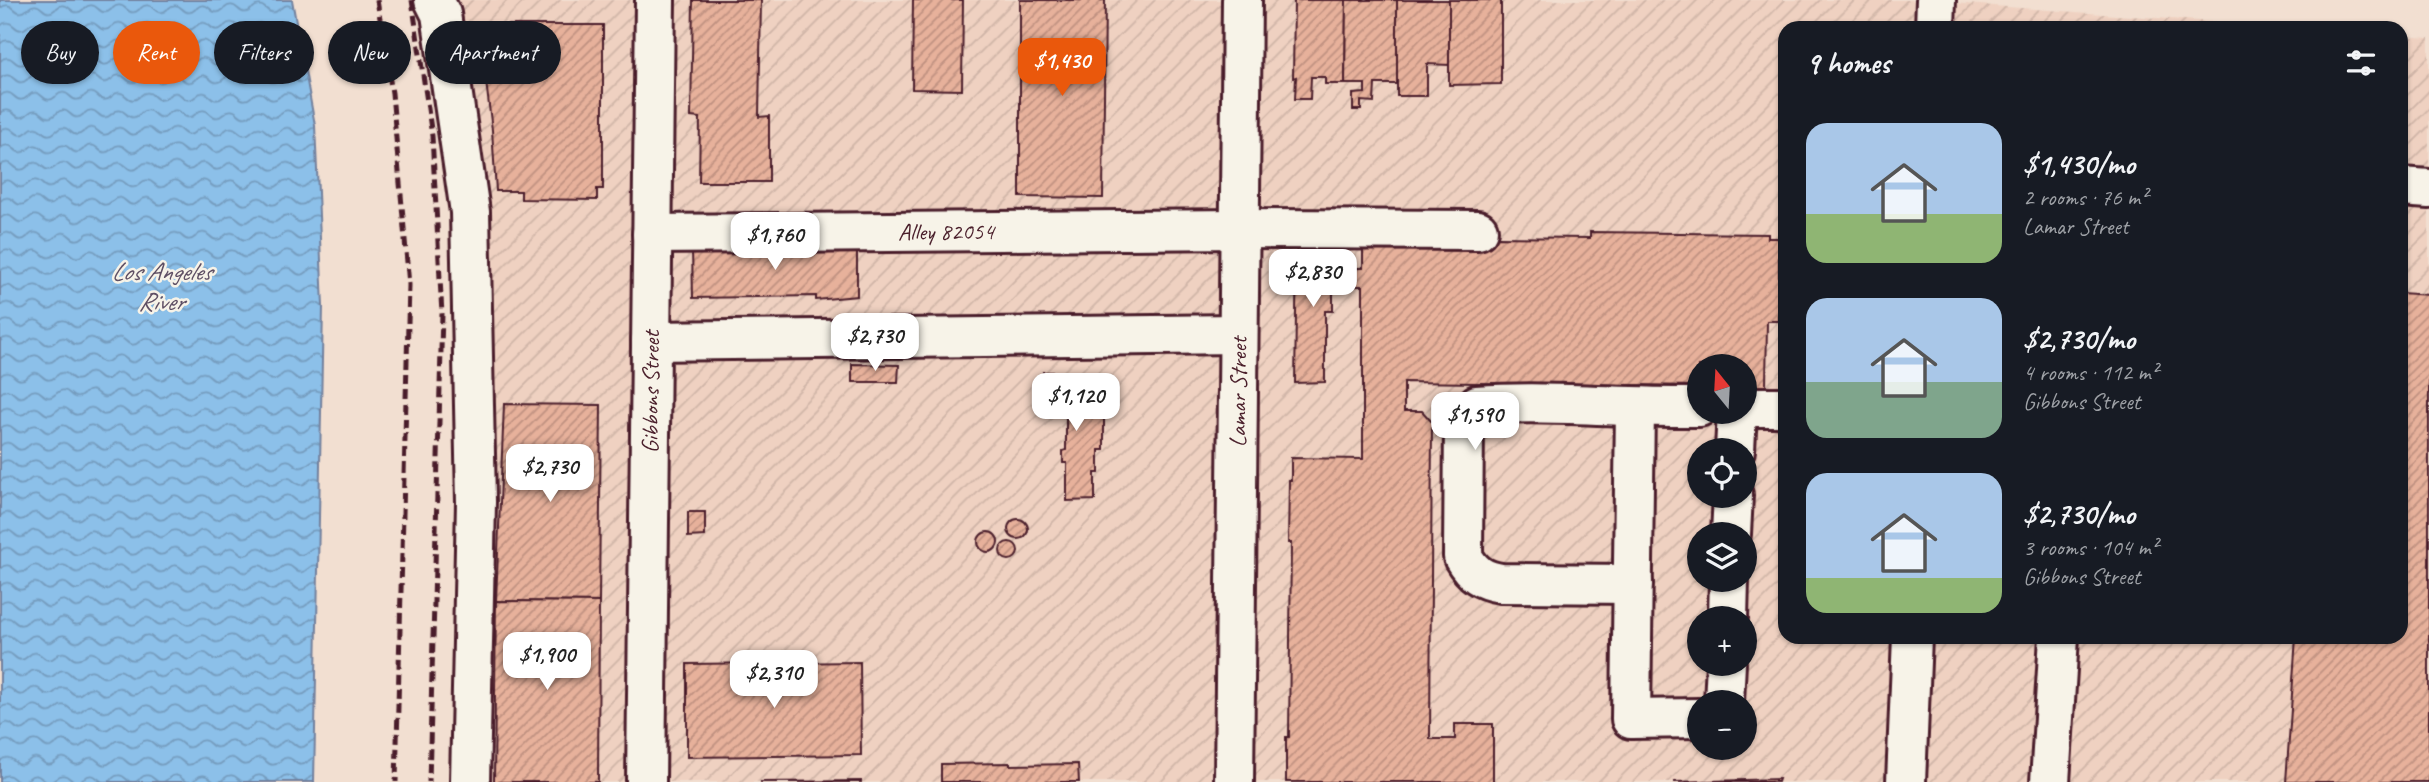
<!DOCTYPE html>
<meta charset="utf-8">
<style>
:root{--surface:#171b24;--page:#20242c;--text:#f1f3f6;--muted:#9ea1a6;--accent:#ea580c}
body{margin:0;font-family:Caveat,sans-serif;background:var(--page);color:var(--text);height:100vh;display:flex;flex-direction:column;font-size:26px;white-space:nowrap}
*{box-sizing:border-box;margin:0}
p{font-size:23px;color:var(--muted)}
.icon{flex:none;width:38px;height:38px;fill:none;stroke:currentColor;stroke-width:2;stroke-linecap:round;stroke-linejoin:round}
.map{position:relative;flex:1;overflow:hidden}
.side{position:absolute;left:1778px;top:21px;width:630px;height:623px;display:flex;flex-direction:column;background:var(--surface);border-radius:21px;box-shadow:0 2px 5px #0004}
.side>*{flex:none}
.top-card{position:absolute;left:21px;top:21px;width:665px;height:63px;display:flex;gap:14px}
.needle{width:46px;rotate:342deg}
.buttons{position:absolute;left:1687px;top:354px;display:grid;gap:14px}
.buttons a{display:grid;place-items:center;width:70px;height:70px;border-radius:50%;background:var(--surface);box-shadow:0 2px 5px #0004;font-size:35px}
.price{position:absolute;translate:-50% -60px;padding:0 16px;border-radius:14px;background:#fff;color:#222;font-size:23px;line-height:46px;filter:drop-shadow(0 2px 4px #0008)}
.price::after{content:'';position:absolute;left:50%;top:42px;width:21px;height:16px;margin-left:-10px;background:inherit;clip-path:polygon(0 0,100% 0,50% 100%)}
.price.selected{background:var(--accent);color:#fff}
ul{padding:0;list-style:none}
li{display:flex;align-items:center;gap:21px;height:175px;padding:0 28px}
li span{display:grid;place-items:center;flex:none;width:196px;height:140px;border-radius:21px;color:#555}
li>.icon{margin-inline-start:auto}
span .icon{width:84px;height:84px;fill:#fffc;stroke-width:1}
li b{font-size:30px}
h2{display:flex;justify-content:space-between;align-items:center;height:84px;padding:0 28px;font-size:30px}
.tag{padding:0 24px;border-radius:32px;background:var(--surface);box-shadow:0 2px 5px #0004;font-size:24px;line-height:63px}
.tag.selected{background:var(--accent);color:#fff}
.map>svg:first-child{display:block}
.industrial{fill:url(#industrial-furrows);fill-rule:evenodd}
.water{fill:url(#water-waves);stroke:#72809d;stroke-width:2}
.building{fill:url(#building-hatch);stroke:#4a1f2b;stroke-width:2}
.lines{fill:none;stroke-linecap:round;stroke-linejoin:round}
.minor-casing{stroke:#4a1f2b;stroke-width:44}
.minor{stroke:#f7f3e8;stroke-width:38}
.rail{stroke:#4a1f2b;stroke-width:5;stroke-dasharray:10 5;stroke-linecap:butt}
.labels{text-anchor:middle;stroke-width:5;stroke-linejoin:round;paint-order:stroke}
.street-label{font-size:24px;fill:#4a1f2b;stroke:#f7f3e8}
.water-label{font-size:26px;font-style:italic;fill:#5e4f64;stroke:#f7f3e8}
</style>
<div class="map">
<svg width="2429" height="782" viewBox="0 0 2429 782">
<defs>
<pattern id="industrial-furrows" width="10" height="10" patternUnits="userSpaceOnUse" patternTransform="scale(1.75)"><rect width="10" height="10" fill="#efd1c1"/><path d="M-1 1l2-2M0 10L10 0M9 11l2-2" fill="none" stroke="#ceb3a6"/></pattern>
<pattern id="water-waves" width="16" height="10" patternUnits="userSpaceOnUse" patternTransform="scale(1.75)"><rect width="16" height="10" fill="#8cc0e9"/><path d="M0 5q4-4 8 0t8 0" fill="none" stroke="#749bbd"/></pattern>
<pattern id="building-hatch" width="6" height="6" patternUnits="userSpaceOnUse" patternTransform="scale(1.75)"><rect width="6" height="6" fill="#e7b19b"/><path d="M-1 1l2-2M0 6l6-6M5 7l2-2" fill="none" stroke="#bd8f7f"/></pattern>
</defs>
<rect width="100%" height="100%" fill="#f2dfd1"/>
<filter id="ink" filterUnits="userSpaceOnUse"><feTurbulence type="fractalNoise" baseFrequency=".0143" numOctaves="2"/><feDisplacementMap in="SourceGraphic" scale="14" xChannelSelector="R" yChannelSelector="G"/><feConvolveMatrix kernelMatrix="1 2 1 2 8 2 1 2 1" color-interpolation-filters="sRGB"/></filter>
<g filter="url(#ink)">
<!-- industrial -->
<path class="industrial" d="M 442,0 L 1911,0 L 2295,28 L 1785,28 L 1785,637 L 2401,637 L 2401,36 L 2429,38 L 2429,782 L 457,782 L 470,313 ZM 1699,366 L 1745,366 L 1745,411 L 1699,411 ZM 1699,450 L 1745,450 L 1745,495 L 1699,495 ZM 1699,534 L 1745,534 L 1745,579 L 1699,579 ZM 1699,618 L 1745,618 L 1745,663 L 1699,663 ZM 1699,702 L 1745,702 L 1745,747 L 1699,747 Z"/>
<!-- water -->
<polygon class="water" points="0,0 292,0 315,125 323,306 314,782 0,782"/>
<!-- building -->
<g class="building">
<polygon points="693,0 761,0 759,117 769,116 769,182 699,182 700,118 691,117"/>
<polygon points="913,0 963,0 962,90 912,89"/>
<polygon points="1020,0 1105,0 1103,198 1020,197"/>
<polygon points="1294,0 1346,0 1345,84 1325,84 1325,77 1311,77 1310,99 1295,99 1296,77 1293,78"/>
<polygon points="1346,0 1397,0 1397,84 1375,84 1374,102 1361,101 1361,110 1353,110 1353,94 1365,93 1365,84 1345,84"/>
<polygon points="1397,0 1449,0 1449,65 1427,64 1427,96 1397,96"/>
<polygon points="1449,0 1501,0 1501,84 1449,85"/>
<polygon points="479,25 603,25 603,189 597,189 597,200 521,199 521,191 496,191 492,130"/>
<polygon points="1590,232 1768,234 1768,238 1779,238 1779,321 1767,321 1766,387 1745,387 1745,366 1699,366 1699,386 1404,382 1404,411 1422,411 1432,422 1430,739 1455,739 1455,724 1493,724 1493,782 1286,782 1286,737 1289,737 1291,543 1288,543 1289,480 1291,480 1291,458 1363,459 1363,286 1353,286 1353,268 1363,268 1363,241 1499,237 1590,238"/>
<polygon points="1297,243 1333,244 1333,311 1325,311 1325,382 1295,383"/>
<polygon points="857,246 857,296 816,300 816,296 693,298 692,248"/>
<polygon points="2401,293 2429,295 2429,782 2286,782 2296,637 2401,637"/>
<polygon points="852,364 899,365 898,382 852,382"/>
<polygon points="1043,372 1080,372 1080,415 1104,415 1104,450 1099,450 1099,473 1095,473 1095,500 1067,501 1067,463 1063,463 1063,451 1066,450 1066,413 1043,413"/>
<polygon points="504,404 601,405 599,602 496,601"/>
<polygon points="688,512 705,512 705,536 688,537"/>
<circle cx="1018" cy="529" r="10"/>
<circle cx="988" cy="542" r="10"/>
<circle cx="1009" cy="551" r="9"/>
<polygon points="496,601 599,602 598,782 494,782"/>
<polygon points="860,662 861,755 687,757 687,664"/>
<polygon points="1010,763 1010,765 1078,764 1079,782 941,782 941,764"/>
<polygon points="1779,779 1778,782 1674,782"/>
<polygon points="861,781 861,782 760,782"/>
</g>
<g class="lines">
<!-- minor casing -->
<g class="minor-casing">
<g id="minor">
<polyline points="434,0 441,14 470,212 476,502 470,782"/>
<polyline points="1935,28 1936,0"/>
<polyline points="2401,187 2429,189"/>
<path id="s1" d="M 652,234 L 1240,229 L 1478,230"/>
<polyline points="651,341 1238,334"/>
<polyline points="1745,407 1785,407"/>
<polyline points="1635,408 1631,719 1699,718"/>
<polyline points="1735,450 1737,411"/>
<polyline points="1731,534 1733,495"/>
<path d="M 1633,584 L 1501,583 C 1482,580 1473,574 1463,557 L 1464,420 L 1477,405 C 1550,400 1625,408 1699,407"/>
<polyline points="1728,618 1729,579"/>
<polyline points="1724,702 1726,663"/>
<path id="s2" d="M 646,782 L 655,0"/>
<path id="s3" d="M 1234,782 L 1242,0"/>
<polyline points="1906,782 1912,637"/>
<polyline points="2050,782 2059,637"/>
</g>
</g>
<!-- minor -->
<use href="#minor" class="minor"/>
<!-- rail -->
<g class="rail">
<polyline points="377,0 392,93 409,285 396,782"/>
<polyline points="412,0 432,136 442,314 429,782"/>
</g>
</g>
</g>
<g class="labels">
<!-- street labels -->
<g class="street-label">
<text dy="8" stroke="none"><textPath href="#s1" startOffset="294">Alley 82054</textPath></text>
<text dy="8" stroke="none"><textPath href="#s2" startOffset="390">Gibbons Street</textPath></text>
<text dy="8" stroke="none"><textPath href="#s3" startOffset="390">Lamar Street</textPath></text>
</g>
<!-- water labels -->
<g class="water-label">
<text x="161" y="280">Los Angeles<tspan x="161" dy="30">River</tspan></text>
</g>
</g>
</svg>
<div class="buttons">
<a><svg class="needle" viewBox="-14 -14 28 28"><path d="M0-13l5 13h-10z" fill="#e53935"/><path d="M0 13l5-13h-10z" fill="#9ea1a6"/></svg></a>
<a><svg class="icon" aria-label="locate" viewBox="0 0 24 24"><circle cx="12" cy="12" r="6"/><path d="M12 2v4M12 18v4M2 12h4M18 12h4"/></svg></a>
<a><svg class="icon" aria-label="layers" viewBox="0 0 24 24"><path d="M12 4l9 5-9 5-9-5zM3 14l9 5 9-5"/></svg></a>
<a>+</a>
<a>−</a>
</div>
<b class="price selected" style="left:1062px;top:98px">$1,430</b>
<b class="price" style="left:775px;top:272px">$1,760</b>
<b class="price" style="left:1313px;top:309px">$2,830</b>
<b class="price" style="left:875px;top:373px">$2,730</b>
<b class="price" style="left:1076px;top:433px">$1,120</b>
<b class="price" style="left:1475px;top:452px">$1,590</b>
<b class="price" style="left:550px;top:504px">$2,730</b>
<b class="price" style="left:547px;top:692px">$1,900</b>
<b class="price" style="left:774px;top:710px">$2,310</b>
<div class="top-card">
<a class="tag">Buy</a>
<a class="tag selected">Rent</a>
<a class="tag">Filters</a>
<a class="tag">New</a>
<a class="tag">Apartment</a>
</div>
<section class="side">
<h2>9 homes<svg class="icon" aria-label="filters" viewBox="0 0 24 24"><path d="M4 7h16M4 17h16"/><circle cx="9" cy="7" r="2"/><circle cx="15" cy="17" r="2"/></svg></h2>
<ul>
<li><span style="background:linear-gradient(#a9c7e8 65%,#8fb573 0)"><svg class="icon" aria-label="home" viewBox="0 0 24 24"><path d="M3 11l9-7 9 7M6 9v11h12V9"/></svg></span><div><b>$1,430/mo</b><p>2 rooms · 76 m²</p><p>Lamar Street</p></div></li>
<li><span style="background:linear-gradient(#a9c7e8 60%,#7fa58c 0)"><svg class="icon" aria-label="home" viewBox="0 0 24 24"><path d="M3 11l9-7 9 7M6 9v11h12V9"/></svg></span><div><b>$2,730/mo</b><p>4 rooms · 112 m²</p><p>Gibbons Street</p></div></li>
<li><span style="background:linear-gradient(#a9c7e8 75%,#8fb573 0)"><svg class="icon" aria-label="home" viewBox="0 0 24 24"><path d="M3 11l9-7 9 7M6 9v11h12V9"/></svg></span><div><b>$2,730/mo</b><p>3 rooms · 104 m²</p><p>Gibbons Street</p></div></li>
</ul>
</section>
</div>
